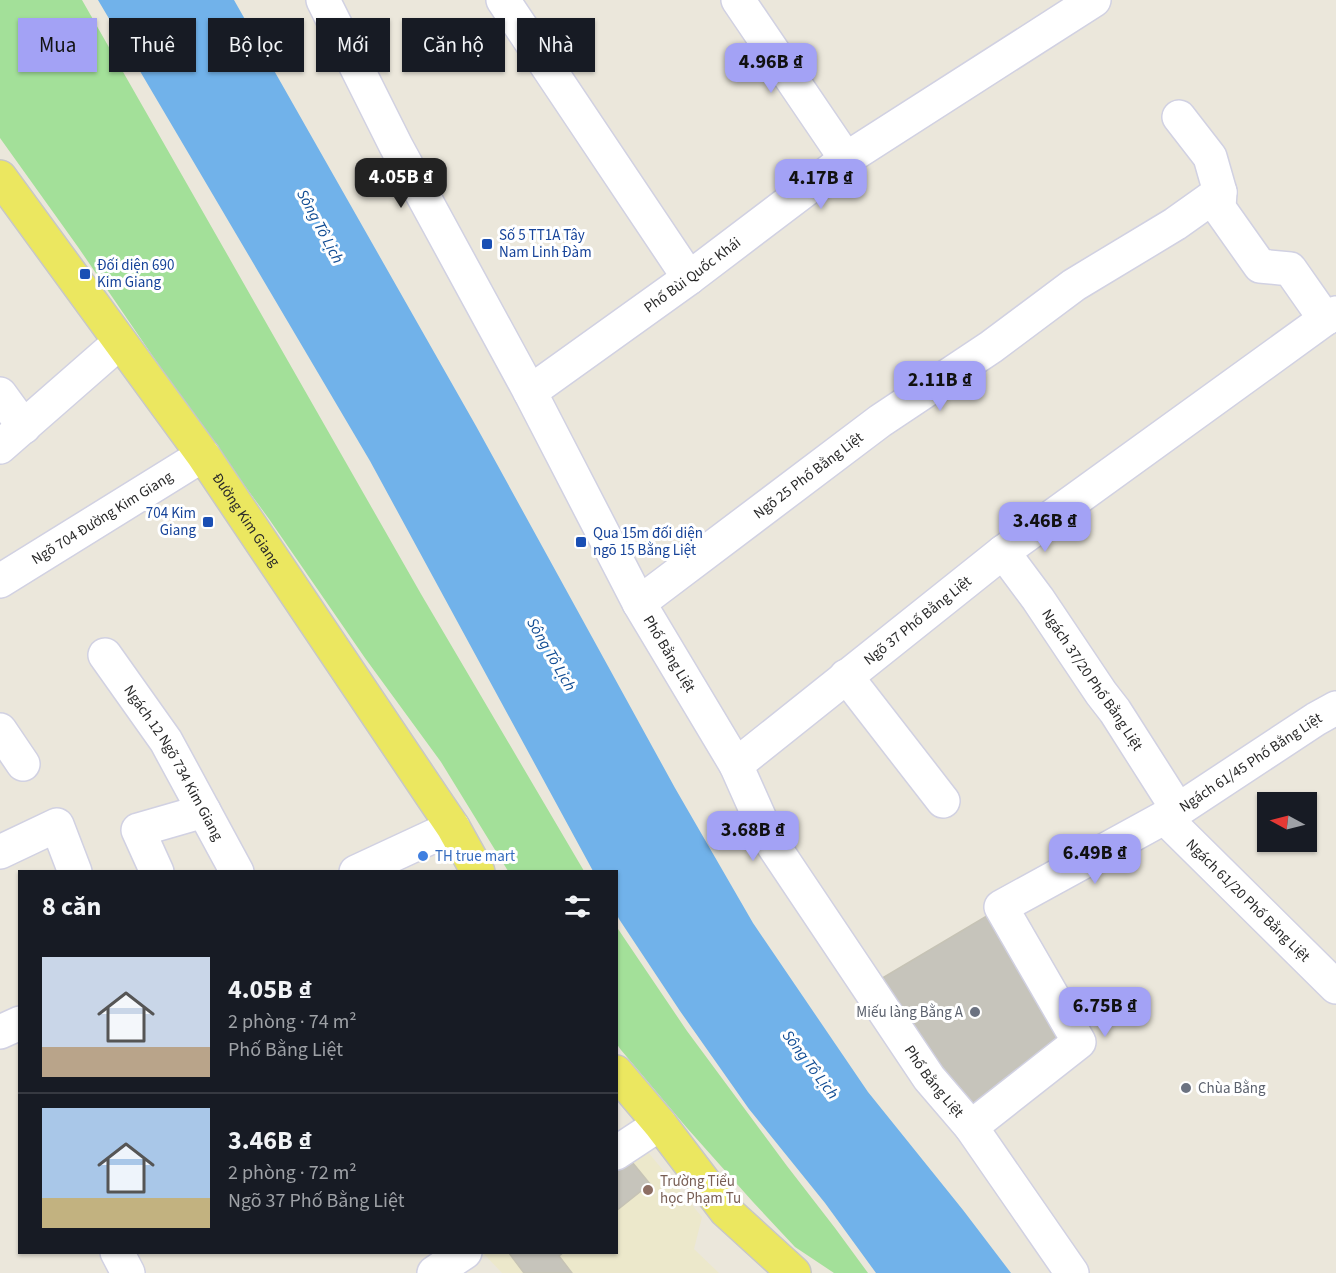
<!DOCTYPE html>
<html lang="vi">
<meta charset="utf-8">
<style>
:root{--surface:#171b24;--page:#20242c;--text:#f1f3f6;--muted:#9ea1a6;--line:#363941;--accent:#a3a2f5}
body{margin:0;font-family:"Source Sans 3",sans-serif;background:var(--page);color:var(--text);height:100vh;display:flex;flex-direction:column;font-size:22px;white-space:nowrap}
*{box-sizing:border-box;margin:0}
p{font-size:20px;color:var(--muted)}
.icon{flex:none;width:33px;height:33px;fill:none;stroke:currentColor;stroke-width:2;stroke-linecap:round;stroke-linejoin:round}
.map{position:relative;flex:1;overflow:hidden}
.panel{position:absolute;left:18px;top:870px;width:600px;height:384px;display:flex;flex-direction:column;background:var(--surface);border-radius:0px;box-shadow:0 2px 4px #0004}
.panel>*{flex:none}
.guide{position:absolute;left:18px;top:18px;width:600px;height:54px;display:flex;gap:12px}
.needle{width:39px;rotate:277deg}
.buttons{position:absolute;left:1257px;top:792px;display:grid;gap:12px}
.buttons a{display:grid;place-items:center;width:60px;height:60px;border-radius:0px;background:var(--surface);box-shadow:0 2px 4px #0004;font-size:30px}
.price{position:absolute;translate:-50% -51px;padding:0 14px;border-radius:12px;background:var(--accent);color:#111;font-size:20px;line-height:39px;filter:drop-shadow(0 2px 3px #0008)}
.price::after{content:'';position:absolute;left:50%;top:36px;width:18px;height:14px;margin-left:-9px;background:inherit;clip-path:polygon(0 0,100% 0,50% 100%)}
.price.current{background:#222;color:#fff}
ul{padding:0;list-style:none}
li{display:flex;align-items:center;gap:18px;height:150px;padding:0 24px}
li+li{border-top:2px solid var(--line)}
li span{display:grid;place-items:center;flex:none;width:168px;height:120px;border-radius:0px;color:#555}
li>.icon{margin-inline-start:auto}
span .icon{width:72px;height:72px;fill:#fffc;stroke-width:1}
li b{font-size:26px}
h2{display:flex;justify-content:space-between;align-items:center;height:72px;padding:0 24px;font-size:26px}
.pill{padding:0 21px;border-radius:0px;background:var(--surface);box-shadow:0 2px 4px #0004;font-size:21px;line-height:54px}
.pill.current{background:var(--accent);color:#111}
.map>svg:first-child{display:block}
.education{fill:#ece8cb}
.green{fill:#a3e099}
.water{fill:#71b2ea}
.building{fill:#c6c4bb;stroke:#c6c3b5;stroke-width:1.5}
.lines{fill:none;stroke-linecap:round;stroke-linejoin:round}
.minor-casing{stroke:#d1d1e2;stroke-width:36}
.major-casing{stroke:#c7c7c7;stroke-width:36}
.minor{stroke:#fff;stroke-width:33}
.major{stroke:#ebe760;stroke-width:33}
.transit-dot{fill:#1a4fb4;stroke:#fff;stroke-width:2}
.shop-dot{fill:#3f7fe0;stroke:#fff;stroke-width:2}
.worship-dot{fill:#6b7280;stroke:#fff;stroke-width:2}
.education-dot{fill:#8d6e63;stroke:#fff;stroke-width:2}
.labels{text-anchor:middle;stroke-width:6;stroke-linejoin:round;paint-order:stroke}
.transit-label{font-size:15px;fill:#164399;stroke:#fff;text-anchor:start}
.street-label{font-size:15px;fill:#292929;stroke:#fff}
.shop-label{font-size:15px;fill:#366cbe;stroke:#fff;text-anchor:start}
.worship-label{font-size:15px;fill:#5b616d;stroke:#fff;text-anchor:end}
.education-label{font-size:15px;fill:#785e54;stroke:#fff;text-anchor:start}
.water-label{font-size:16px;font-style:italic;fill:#124d94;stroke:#fff}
</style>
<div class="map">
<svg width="1336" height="1273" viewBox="0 0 1336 1273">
<rect width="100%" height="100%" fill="#ebe7db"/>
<!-- education -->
<polygon class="education" points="642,1145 702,1217 694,1249 719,1273 502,1273 483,1253 616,1252 617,1162"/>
<!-- green -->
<g class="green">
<polygon points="0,0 82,0 421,594 584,871 508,871 441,762 365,658 269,519 191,412 78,247 0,138"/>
<polygon points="616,926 687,1031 787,1166 835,1228 868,1273 834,1273 795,1247 753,1202 687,1128 621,1050 616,1043"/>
</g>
<!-- water -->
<polygon class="water" points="98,0 234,0 476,426 675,788 753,923 868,1092 963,1210 1011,1273 876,1273 825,1203 749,1109 680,1011 619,919 617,915 616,872 593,871 370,461"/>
<!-- building -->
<g class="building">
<polygon points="995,911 1071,1040 976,1115 874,983"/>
<polygon points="623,1151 650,1184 616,1211 616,1156"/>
<polygon points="510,1252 564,1252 559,1256 572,1273 524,1273 509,1253"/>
</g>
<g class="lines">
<!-- minor casing -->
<g class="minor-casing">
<g id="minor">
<path id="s1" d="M 323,0 L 396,146 L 530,392 L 639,603 L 736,765 L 769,839 L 929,1078 L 971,1127 L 1072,1273"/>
<polyline points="503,0 689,278"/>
<polyline points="738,0 846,159"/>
<polyline points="1179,117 1210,157 1220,192 1219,208 1260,266 1290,269 1325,319"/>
<path id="s2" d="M 530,392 L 689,278 L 846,159 L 1094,0"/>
<polyline points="0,394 24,427"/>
<polyline points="0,447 120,342"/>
<path id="s3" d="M 1003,552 L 1038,599 L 1101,693 L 1115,711 L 1178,810"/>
<path id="s4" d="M 0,581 L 203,455"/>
<path id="s5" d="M 639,603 L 880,421 L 991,347 L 1074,285 L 1175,224 L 1220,192"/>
<path id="s6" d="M 105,655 L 166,741 L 237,872"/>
<polyline points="846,676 943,801"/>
<polyline points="0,730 23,764"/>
<path id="s7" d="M 736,765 L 1003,552 L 1325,319 L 1336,313"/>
<path id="s8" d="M 1165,818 L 1336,987"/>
<polyline points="0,852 57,825 75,872"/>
<polyline points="157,872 138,830 204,811"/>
<polyline points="356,872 453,827"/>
<polyline points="0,1032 20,1023"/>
<path id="s9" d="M 971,1127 L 1079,1042 L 1001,907 L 1178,810 L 1316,719 L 1336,708"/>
<polyline points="616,1153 660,1124"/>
<polyline points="117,1252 128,1273"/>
<polyline points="434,1273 465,1252"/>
</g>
</g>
<!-- major casing -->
<g class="major-casing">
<g id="major">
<path id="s10" d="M 0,177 L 203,455 L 434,799 L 453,827 L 478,872"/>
<polyline points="616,1072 660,1124 726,1211 794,1273"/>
</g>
</g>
<!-- minor -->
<use href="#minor" class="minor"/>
<!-- major -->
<use href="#major" class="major"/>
</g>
<!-- markers -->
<g class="transit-dot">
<rect x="481" y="238" width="12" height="12" rx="3"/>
<rect x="79" y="268" width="12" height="12" rx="3"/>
<rect x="202" y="516" width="12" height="12" rx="3"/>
<rect x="575" y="536" width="12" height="12" rx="3"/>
</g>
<circle class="shop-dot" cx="423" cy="856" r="6"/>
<g class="worship-dot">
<circle cx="975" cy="1012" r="6"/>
<circle cx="1186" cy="1088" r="6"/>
</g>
<circle class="education-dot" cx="648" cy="1190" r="6"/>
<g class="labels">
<!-- transit labels -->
<g class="transit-label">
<text x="499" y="240">Số 5 TT1A Tây<tspan x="499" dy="17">Nam Linh Đàm</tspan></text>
<text x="97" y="270">Đối diện 690<tspan x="97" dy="17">Kim Giang</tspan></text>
<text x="196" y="518" text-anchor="end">704 Kim<tspan x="196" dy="17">Giang</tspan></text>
<text x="593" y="538">Qua 15m đối diện<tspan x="593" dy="17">ngõ 15 Bằng Liệt</tspan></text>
</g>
<!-- street labels -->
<g class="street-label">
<text dy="5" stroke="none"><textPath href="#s2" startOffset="200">Phố Bùi Quốc Khái</textPath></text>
<text dy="5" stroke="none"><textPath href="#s5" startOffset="212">Ngõ 25 Phố Bằng Liệt</textPath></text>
<text dy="5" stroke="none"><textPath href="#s4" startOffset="120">Ngõ 704 Đường Kim Giang</textPath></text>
<text dy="5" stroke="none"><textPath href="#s10" startOffset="422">Đường Kim Giang</textPath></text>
<text dy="5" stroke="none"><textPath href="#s7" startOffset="232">Ngõ 37 Phố Bằng Liệt</textPath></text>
<text dy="5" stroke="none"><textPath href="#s1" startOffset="740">Phố Bằng Liệt</textPath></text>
<text dy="5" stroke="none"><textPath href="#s3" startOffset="156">Ngách 37/20 Phố Bằng Liệt</textPath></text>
<text dy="5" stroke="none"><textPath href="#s6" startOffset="128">Ngách 12 Ngõ 734 Kim Giang</textPath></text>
<text dy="5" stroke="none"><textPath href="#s9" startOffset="582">Ngách 61/45 Phố Bằng Liệt</textPath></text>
<text dy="5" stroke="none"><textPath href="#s8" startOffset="117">Ngách 61/20 Phố Bằng Liệt</textPath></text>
<text dy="5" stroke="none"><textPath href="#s1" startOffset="1244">Phố Bằng Liệt</textPath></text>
</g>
<!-- shop labels -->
<g class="shop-label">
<text x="435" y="861">TH true mart</text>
</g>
<!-- worship labels -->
<g class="worship-label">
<text x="963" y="1017">Miếu làng Bằng A</text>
<text x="1198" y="1093" text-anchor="start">Chùa Bằng</text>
</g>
<!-- education labels -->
<g class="education-label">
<text x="660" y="1186">Trường Tiểu<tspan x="660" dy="17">học Phạm Tu</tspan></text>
</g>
<!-- water labels -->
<g class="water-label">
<text transform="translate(321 226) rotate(62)" y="6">Sông Tô Lịch</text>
<text transform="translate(552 654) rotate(60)" y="6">Sông Tô Lịch</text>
<text transform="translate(811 1064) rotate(53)" y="6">Sông Tô Lịch</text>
</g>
</g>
</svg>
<div class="buttons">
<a><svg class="needle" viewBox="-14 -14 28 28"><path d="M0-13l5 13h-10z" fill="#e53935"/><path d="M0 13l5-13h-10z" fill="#9ea1a6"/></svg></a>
</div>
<b class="price" style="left:771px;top:94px">4.96B ₫</b>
<b class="price current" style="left:401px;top:209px">4.05B ₫</b>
<b class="price" style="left:821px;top:210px">4.17B ₫</b>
<b class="price" style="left:940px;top:412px">2.11B ₫</b>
<b class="price" style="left:1045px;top:553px">3.46B ₫</b>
<b class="price" style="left:753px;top:862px">3.68B ₫</b>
<b class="price" style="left:1095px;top:885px">6.49B ₫</b>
<b class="price" style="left:1105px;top:1038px">6.75B ₫</b>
<div class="guide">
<a class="pill current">Mua</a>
<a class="pill">Thuê</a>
<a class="pill">Bộ lọc</a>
<a class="pill">Mới</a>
<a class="pill">Căn hộ</a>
<a class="pill">Nhà</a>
</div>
<section class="panel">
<h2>8 căn<svg class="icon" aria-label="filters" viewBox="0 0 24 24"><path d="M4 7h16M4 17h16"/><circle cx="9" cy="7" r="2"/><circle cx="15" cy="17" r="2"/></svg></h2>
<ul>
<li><span style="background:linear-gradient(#c9d6e8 75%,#b9a48a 0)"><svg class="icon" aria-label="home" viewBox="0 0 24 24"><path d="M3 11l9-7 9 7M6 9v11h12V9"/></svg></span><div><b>4.05B ₫</b><p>2 phòng · 74 m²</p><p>Phố Bằng Liệt</p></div></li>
<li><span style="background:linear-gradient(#a9c7e8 75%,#c2b280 0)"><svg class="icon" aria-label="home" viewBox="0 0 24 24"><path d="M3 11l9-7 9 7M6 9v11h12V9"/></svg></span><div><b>3.46B ₫</b><p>2 phòng · 72 m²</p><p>Ngõ 37 Phố Bằng Liệt</p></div></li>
</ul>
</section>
</div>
